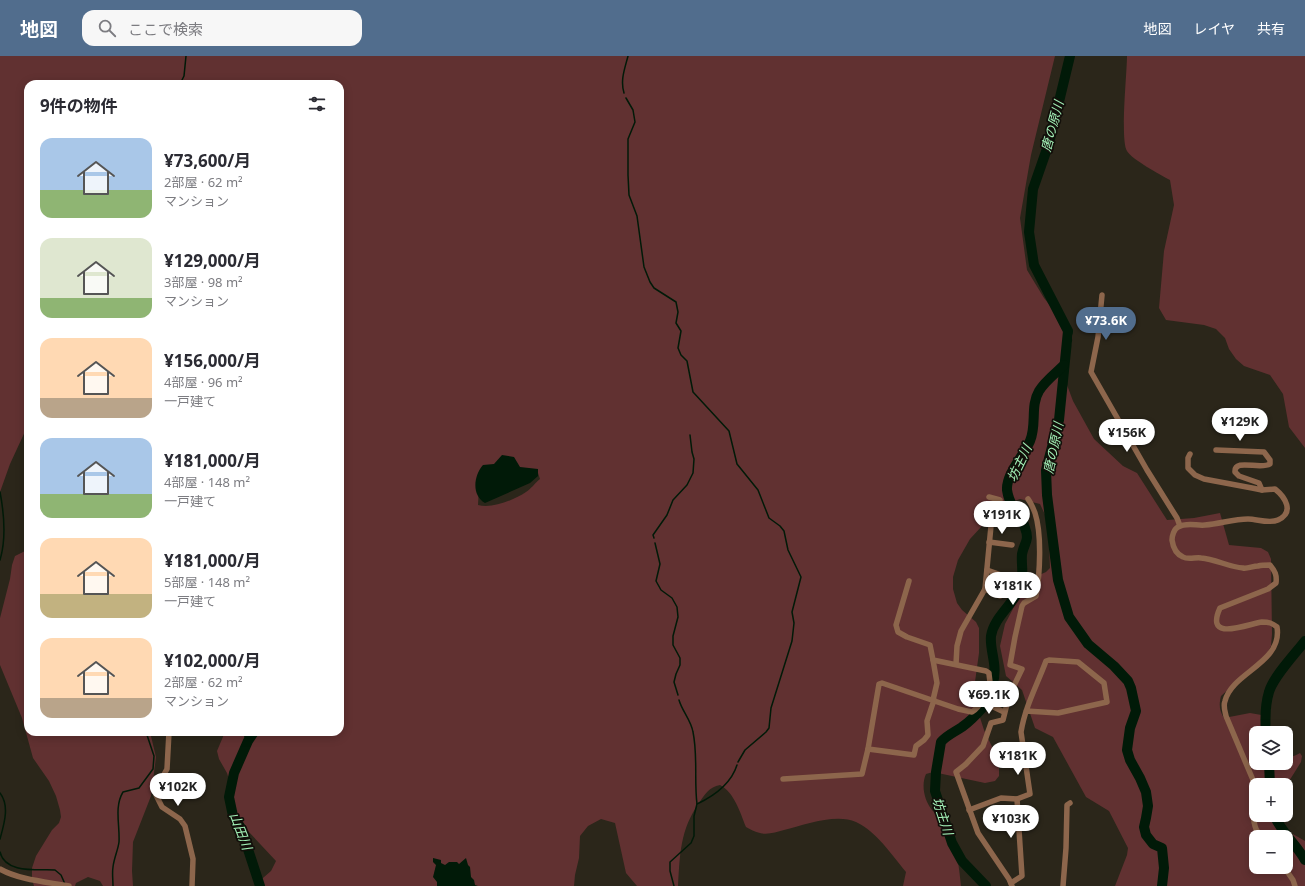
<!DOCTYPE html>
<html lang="ja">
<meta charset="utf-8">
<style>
:root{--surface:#fff;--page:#f7f7f7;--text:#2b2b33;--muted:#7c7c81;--accent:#516d8d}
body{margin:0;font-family:"Noto Sans","Noto Sans JP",sans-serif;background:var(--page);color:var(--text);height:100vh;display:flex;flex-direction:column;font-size:15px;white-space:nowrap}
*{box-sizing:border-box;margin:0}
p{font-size:13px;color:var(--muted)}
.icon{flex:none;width:22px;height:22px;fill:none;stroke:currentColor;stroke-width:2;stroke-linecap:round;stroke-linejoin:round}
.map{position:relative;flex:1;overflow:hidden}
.drawer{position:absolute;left:24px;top:24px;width:320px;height:656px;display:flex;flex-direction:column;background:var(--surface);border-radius:12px;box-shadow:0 2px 10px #0003}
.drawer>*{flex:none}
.fabs{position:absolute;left:1249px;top:670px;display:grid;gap:8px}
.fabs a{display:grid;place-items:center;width:44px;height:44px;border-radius:8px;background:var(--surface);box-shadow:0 2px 10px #0003;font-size:20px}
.price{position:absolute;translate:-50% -34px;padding:0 9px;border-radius:14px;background:#fff;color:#222;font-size:13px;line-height:26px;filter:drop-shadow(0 1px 2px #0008)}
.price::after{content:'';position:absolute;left:50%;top:24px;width:12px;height:9px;margin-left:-6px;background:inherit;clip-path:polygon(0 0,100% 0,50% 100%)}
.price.current{background:var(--accent);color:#fff}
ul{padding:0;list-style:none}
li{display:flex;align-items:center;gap:12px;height:100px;padding:0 16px}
li span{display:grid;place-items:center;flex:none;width:112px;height:80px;border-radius:12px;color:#555}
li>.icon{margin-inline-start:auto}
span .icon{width:48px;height:48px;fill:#fffc;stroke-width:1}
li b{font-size:17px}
h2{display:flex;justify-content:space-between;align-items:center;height:48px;padding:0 16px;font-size:17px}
header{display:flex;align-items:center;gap:24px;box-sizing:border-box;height:56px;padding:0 20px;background:var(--accent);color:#fff}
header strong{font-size:19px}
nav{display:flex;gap:22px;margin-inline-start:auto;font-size:14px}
.search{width:280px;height:36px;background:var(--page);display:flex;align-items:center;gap:10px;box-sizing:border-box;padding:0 14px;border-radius:12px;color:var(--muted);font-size:15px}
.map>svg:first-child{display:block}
.green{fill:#613131;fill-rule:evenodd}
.water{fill:#011a08}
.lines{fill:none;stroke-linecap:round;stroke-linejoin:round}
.stream{stroke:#011a08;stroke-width:1.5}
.river{stroke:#011a08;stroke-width:10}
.minor{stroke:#8d664c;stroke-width:5.5}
.labels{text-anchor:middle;stroke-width:3.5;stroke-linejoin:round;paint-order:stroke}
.water-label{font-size:13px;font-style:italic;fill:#a3f1b7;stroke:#120f0a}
</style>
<header>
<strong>地図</strong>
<div class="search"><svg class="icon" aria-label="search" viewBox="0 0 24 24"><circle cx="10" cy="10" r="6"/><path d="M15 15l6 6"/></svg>ここで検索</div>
<nav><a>地図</a><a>レイヤ</a><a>共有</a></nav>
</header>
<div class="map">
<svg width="1305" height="830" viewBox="0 0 1305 830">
<rect width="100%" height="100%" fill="#2b261a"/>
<!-- green -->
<g class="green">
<path d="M 0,0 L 1055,0 L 1031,99 L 1020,162 L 1027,214 L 1044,242 L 1073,279 L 1067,311 L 1067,329 L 1073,345 L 1094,383 L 1123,410 L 1137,417 L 1167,464 L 1194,462 L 1220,457 L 1229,489 L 1261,492 L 1268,496 L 1271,503 L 1272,578 L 1271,590 L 1267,598 L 1221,640 C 1219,648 1219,654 1224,662 L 1250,657 L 1267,660 L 1269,663 L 1272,677 L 1256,677 L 1256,707 L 1286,707 L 1286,696 C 1291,703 1294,700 1300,697 L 1302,700 L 1301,706 L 1286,730 L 1256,729 L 1256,759 L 1276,759 L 1291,777 L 1305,785 L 1305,830 L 1115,830 L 1127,799 L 1128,792 L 1109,755 L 1086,741 L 1053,681 L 1035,672 L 1022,634 L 1006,620 L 1000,590 L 1005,568 L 1028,524 L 1046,516 L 1050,512 L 1048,465 L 1040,448 L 1020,443 L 1006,448 L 1001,457 L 982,470 L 970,483 L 958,504 L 953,521 L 953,533 L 957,547 L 962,554 L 976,566 L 979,572 L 979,597 L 974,633 L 974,643 L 984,674 L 997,701 L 999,711 L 999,720 L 995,725 L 985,727 L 933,716 L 926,718 C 921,729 924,744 932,754 C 937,760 944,765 948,772 C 957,790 959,811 961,830 L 903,830 L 906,816 C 891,798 877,776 856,766 C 836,757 804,769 784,774 C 776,776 768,779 760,777 C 755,776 750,773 746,771 C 740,756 734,736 720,729 C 709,731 705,738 699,747 C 680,774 680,798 678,830 L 637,830 L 626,817 L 615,767 L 601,763 L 588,770 L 580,780 L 579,802 L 575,819 L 574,830 L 256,830 L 256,828 L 271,815 L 276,805 L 233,759 L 229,750 L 229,745 L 233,736 L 227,717 L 219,703 L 217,695 L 225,676 L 340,676 L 340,28 L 28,28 L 28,369 L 10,408 L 0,436 ZM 496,408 L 538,417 L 540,423 C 535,427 531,433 526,436 C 514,444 492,453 478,449 L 479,431 ZM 1256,781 L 1286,781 L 1286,811 L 1256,811 Z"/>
<path d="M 1127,0 L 1305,0 L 1305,392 L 1289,371 L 1283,338 L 1270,319 L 1244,310 L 1236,303 L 1229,293 L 1225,282 L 1216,273 L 1204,269 L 1166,264 L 1159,252 L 1164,195 L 1174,149 L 1170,124 C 1161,119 1131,103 1127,95 C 1120,84 1127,17 1127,0 Z"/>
<polygon points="25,495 28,495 28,676 150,676 156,701 151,740 133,786 132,815 133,830 103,830 100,825 88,821 76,827 75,830 34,830 32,823 32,812 36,800 52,774 59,767 61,761 60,754 56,740 49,725 33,702 22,662 0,609 0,562 10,523 12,509 15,500"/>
</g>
<!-- water -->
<g class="water">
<path d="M 502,399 L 514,401 L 520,411 L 538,413 L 538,420 L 530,427 L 485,447 C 471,439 474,419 483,409 L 494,408 Z"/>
<polygon points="433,802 441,804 441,807 445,809 449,806 457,806 459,808 466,802 468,809 470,811 471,821 474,824 475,829 478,830 437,830 437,826 433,821 436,809 433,806"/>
</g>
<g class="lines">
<!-- stream -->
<g class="stream">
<polyline points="180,28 184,20 186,0"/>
<path d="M 624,37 C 620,24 625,12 628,0"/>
<polyline points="626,42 633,54 635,66 628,83 628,119 629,139 637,160 644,211 650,226 654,232 676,246 678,256 676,267 681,275 678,292 681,299 687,305 693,336 729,375 737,408 758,434 769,462 780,470 784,475 788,494 801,521 792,556 794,567 792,585 771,652 769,672 766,676 745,694 738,706"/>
<path d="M 0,436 C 4,457 6,484 0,504"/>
<polyline points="654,482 653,479 667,459 673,444 687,429 693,417 694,403 692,396 690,379"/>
<polyline points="655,487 660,508 656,525 661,534 672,542 677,551 678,561 673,580 673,589 680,602 680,609 676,618 674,626 678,639"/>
<path d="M 679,644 C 682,655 691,664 693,676 C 698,700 694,724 697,748"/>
<polyline points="243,676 247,685"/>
<path d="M 0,737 C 10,750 4,768 0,783"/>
<path d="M 0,796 C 5,818 38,813 55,814 L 61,819 L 65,828"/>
<path d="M 113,830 C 113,824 112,817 113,811 C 114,802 118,794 119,786 C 120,769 114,751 123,736 L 139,732 L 153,713 L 154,700 L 146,676"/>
<path d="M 674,830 L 670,815 L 670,806 L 691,787 L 694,780 L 694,760 L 697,748 C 714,740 731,728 737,709"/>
</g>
<!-- river -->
<g class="river">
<polyline points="1070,0 1049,87 1033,133 1029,176 1034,209 1068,275 1059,364 1046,414 1047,439 1058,524 1069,561 1088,588 1114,610 1128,625 1131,632 1136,655 1130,672 1127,694 1130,704 1140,722 1146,736 1148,750 1146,762 1144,771 1146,779 1153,788 1162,792 1164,812 1162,830"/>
<path d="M 987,645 C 993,632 996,620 994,607 C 993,598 990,589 991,580 C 994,560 1016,547 1021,528 C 1024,518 1021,508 1022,498 C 1024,487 1030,485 1025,472 C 1024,466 1019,461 1016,456 C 1012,450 1008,441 1007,434 C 1006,418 1024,399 1030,385 C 1037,369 1030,350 1039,335 C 1045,325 1056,317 1064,309"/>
<path d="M 985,649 C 978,657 971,665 962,671 C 955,676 947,679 941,686 L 936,716 L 935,735 L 952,787 L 962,805 L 986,830"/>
<polyline points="254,676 248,685 234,717 229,741 233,760 241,772 260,830"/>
<path d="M 1266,677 C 1265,664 1265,649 1269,636 C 1273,621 1295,598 1305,585"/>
<polyline points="1269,707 1270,729"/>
<path d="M 1274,759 C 1281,776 1296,788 1305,804"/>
</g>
<!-- minor -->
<g class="minor">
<polyline points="1102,239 1098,281 1091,316 1147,414 1177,462 1180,470"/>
<path d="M 1216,394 L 1264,396 L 1270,404 L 1270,408 C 1260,414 1234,402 1235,416 L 1239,420 L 1259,427 L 1262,434"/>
<path d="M 1190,398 L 1188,402 L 1188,412 L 1195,419 L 1204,423 L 1252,432 L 1262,434 L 1275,433 C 1285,441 1295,456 1278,464 C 1269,468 1257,463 1248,463 C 1233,463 1220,468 1205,469 C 1197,470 1187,466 1178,471 C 1174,473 1172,480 1172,484 C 1173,491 1176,498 1183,501 C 1188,504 1196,501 1201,502 C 1215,503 1229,511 1243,512 C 1247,513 1253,510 1258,510 C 1262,509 1266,509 1270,509 C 1275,515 1277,519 1276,527 L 1268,533 L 1220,552 C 1204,587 1248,568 1262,566 C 1269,566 1272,567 1277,571 C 1283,607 1232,616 1225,645 C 1223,650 1225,655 1226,660 L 1253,724 C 1254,739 1251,756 1255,770 C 1256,774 1259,778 1262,781"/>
<polyline points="994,463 1010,465"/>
<polyline points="989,486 1012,489"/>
<polyline points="987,514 1004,520"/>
<path d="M 909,525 L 896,569 L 898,576 L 907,581 L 930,589 L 933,604 L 986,615 L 989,617 C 989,620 990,624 990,627 C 988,636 980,651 972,656 L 958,653 L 882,627 L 879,628 L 868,693 L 914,699 L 916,690 L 924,684 L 928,679 L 927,665 L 934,644"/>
<polyline points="985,533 1000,540"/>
<polyline points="956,608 957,590 961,575 985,533 991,470 1000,444 989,441"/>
<polyline points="933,644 937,627 933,604"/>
<polyline points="981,645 1004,656"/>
<polyline points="169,676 167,713 157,731 156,739 162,751 180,763 185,770 193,803 192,830"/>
<polyline points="783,723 862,718 868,693"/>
<path d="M 969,754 L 1001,742 L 1017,743 L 1030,738 L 1021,676 C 1025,651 1037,629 1046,605 L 1049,604 L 1078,606 L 1104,627 L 1107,646 L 1058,657 L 1026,655"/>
<polyline points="1284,811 1293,824 1295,830"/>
<path d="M 0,813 C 19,824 48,826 69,830"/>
<polyline points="1011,827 1022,820 1017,743"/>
<path d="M 1012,830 L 1009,823 L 978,777 L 956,716 L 966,708 L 983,690 L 991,667 L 1003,664 L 1009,640 L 1022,613 L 1010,609 L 1015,581 L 1022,550 L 1024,547 L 1036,540 C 1040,518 1042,478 1035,457 C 1033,452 1031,447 1028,443"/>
<polyline points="1063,830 1066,792 1067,749 1070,747"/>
</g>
</g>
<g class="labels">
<!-- water labels -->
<g class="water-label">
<text transform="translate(1052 70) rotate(-75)" y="5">唐の原川</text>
<text transform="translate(1053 392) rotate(-78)" y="5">唐の原川</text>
<text transform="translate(1019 407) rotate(-64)" y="5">坊主川</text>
<text transform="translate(943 760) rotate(72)" y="5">坊主川</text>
<text transform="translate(241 775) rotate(69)" y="5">山田川</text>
</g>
</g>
</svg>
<div class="fabs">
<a><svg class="icon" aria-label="layers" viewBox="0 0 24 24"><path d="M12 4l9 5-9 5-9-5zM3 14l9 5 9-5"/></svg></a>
<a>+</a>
<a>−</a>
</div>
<b class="price current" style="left:1106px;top:285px">¥73.6K</b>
<b class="price" style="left:1240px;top:386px">¥129K</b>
<b class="price" style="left:1127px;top:397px">¥156K</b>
<b class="price" style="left:1002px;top:479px">¥191K</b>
<b class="price" style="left:1013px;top:550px">¥181K</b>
<b class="price" style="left:989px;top:659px">¥69.1K</b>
<b class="price" style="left:1018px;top:720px">¥181K</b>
<b class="price" style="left:178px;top:751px">¥102K</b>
<b class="price" style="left:1011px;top:783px">¥103K</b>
<section class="drawer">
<h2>9件の物件<svg class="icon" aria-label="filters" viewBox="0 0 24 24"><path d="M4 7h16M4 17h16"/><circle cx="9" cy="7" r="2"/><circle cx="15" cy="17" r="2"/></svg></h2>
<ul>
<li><span style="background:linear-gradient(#a9c7e8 65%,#8fb573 0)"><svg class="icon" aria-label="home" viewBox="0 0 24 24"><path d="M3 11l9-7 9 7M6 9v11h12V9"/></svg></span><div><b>¥73,600/月</b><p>2部屋 · 62 m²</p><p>マンション</p></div></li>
<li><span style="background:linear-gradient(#dfe7d0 75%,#8fb573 0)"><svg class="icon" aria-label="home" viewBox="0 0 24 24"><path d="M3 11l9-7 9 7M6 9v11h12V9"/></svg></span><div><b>¥129,000/月</b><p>3部屋 · 98 m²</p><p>マンション</p></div></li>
<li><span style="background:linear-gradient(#ffd9b3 75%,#b9a48a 0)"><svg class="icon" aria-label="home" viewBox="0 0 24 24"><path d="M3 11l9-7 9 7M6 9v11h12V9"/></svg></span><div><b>¥156,000/月</b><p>4部屋 · 96 m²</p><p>一戸建て</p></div></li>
<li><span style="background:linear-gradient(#a9c7e8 70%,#8fb573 0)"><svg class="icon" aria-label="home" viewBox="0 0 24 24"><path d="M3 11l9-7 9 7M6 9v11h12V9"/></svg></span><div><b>¥181,000/月</b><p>4部屋 · 148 m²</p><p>一戸建て</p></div></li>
<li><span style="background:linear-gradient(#ffd9b3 70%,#c2b280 0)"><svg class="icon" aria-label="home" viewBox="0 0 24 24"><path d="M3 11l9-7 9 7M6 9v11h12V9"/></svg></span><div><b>¥181,000/月</b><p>5部屋 · 148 m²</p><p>一戸建て</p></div></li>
<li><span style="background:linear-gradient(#ffd9b3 75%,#b9a48a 0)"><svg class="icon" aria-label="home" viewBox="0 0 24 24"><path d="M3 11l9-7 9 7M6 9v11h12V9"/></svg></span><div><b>¥102,000/月</b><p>2部屋 · 62 m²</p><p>マンション</p></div></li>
</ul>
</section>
</div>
